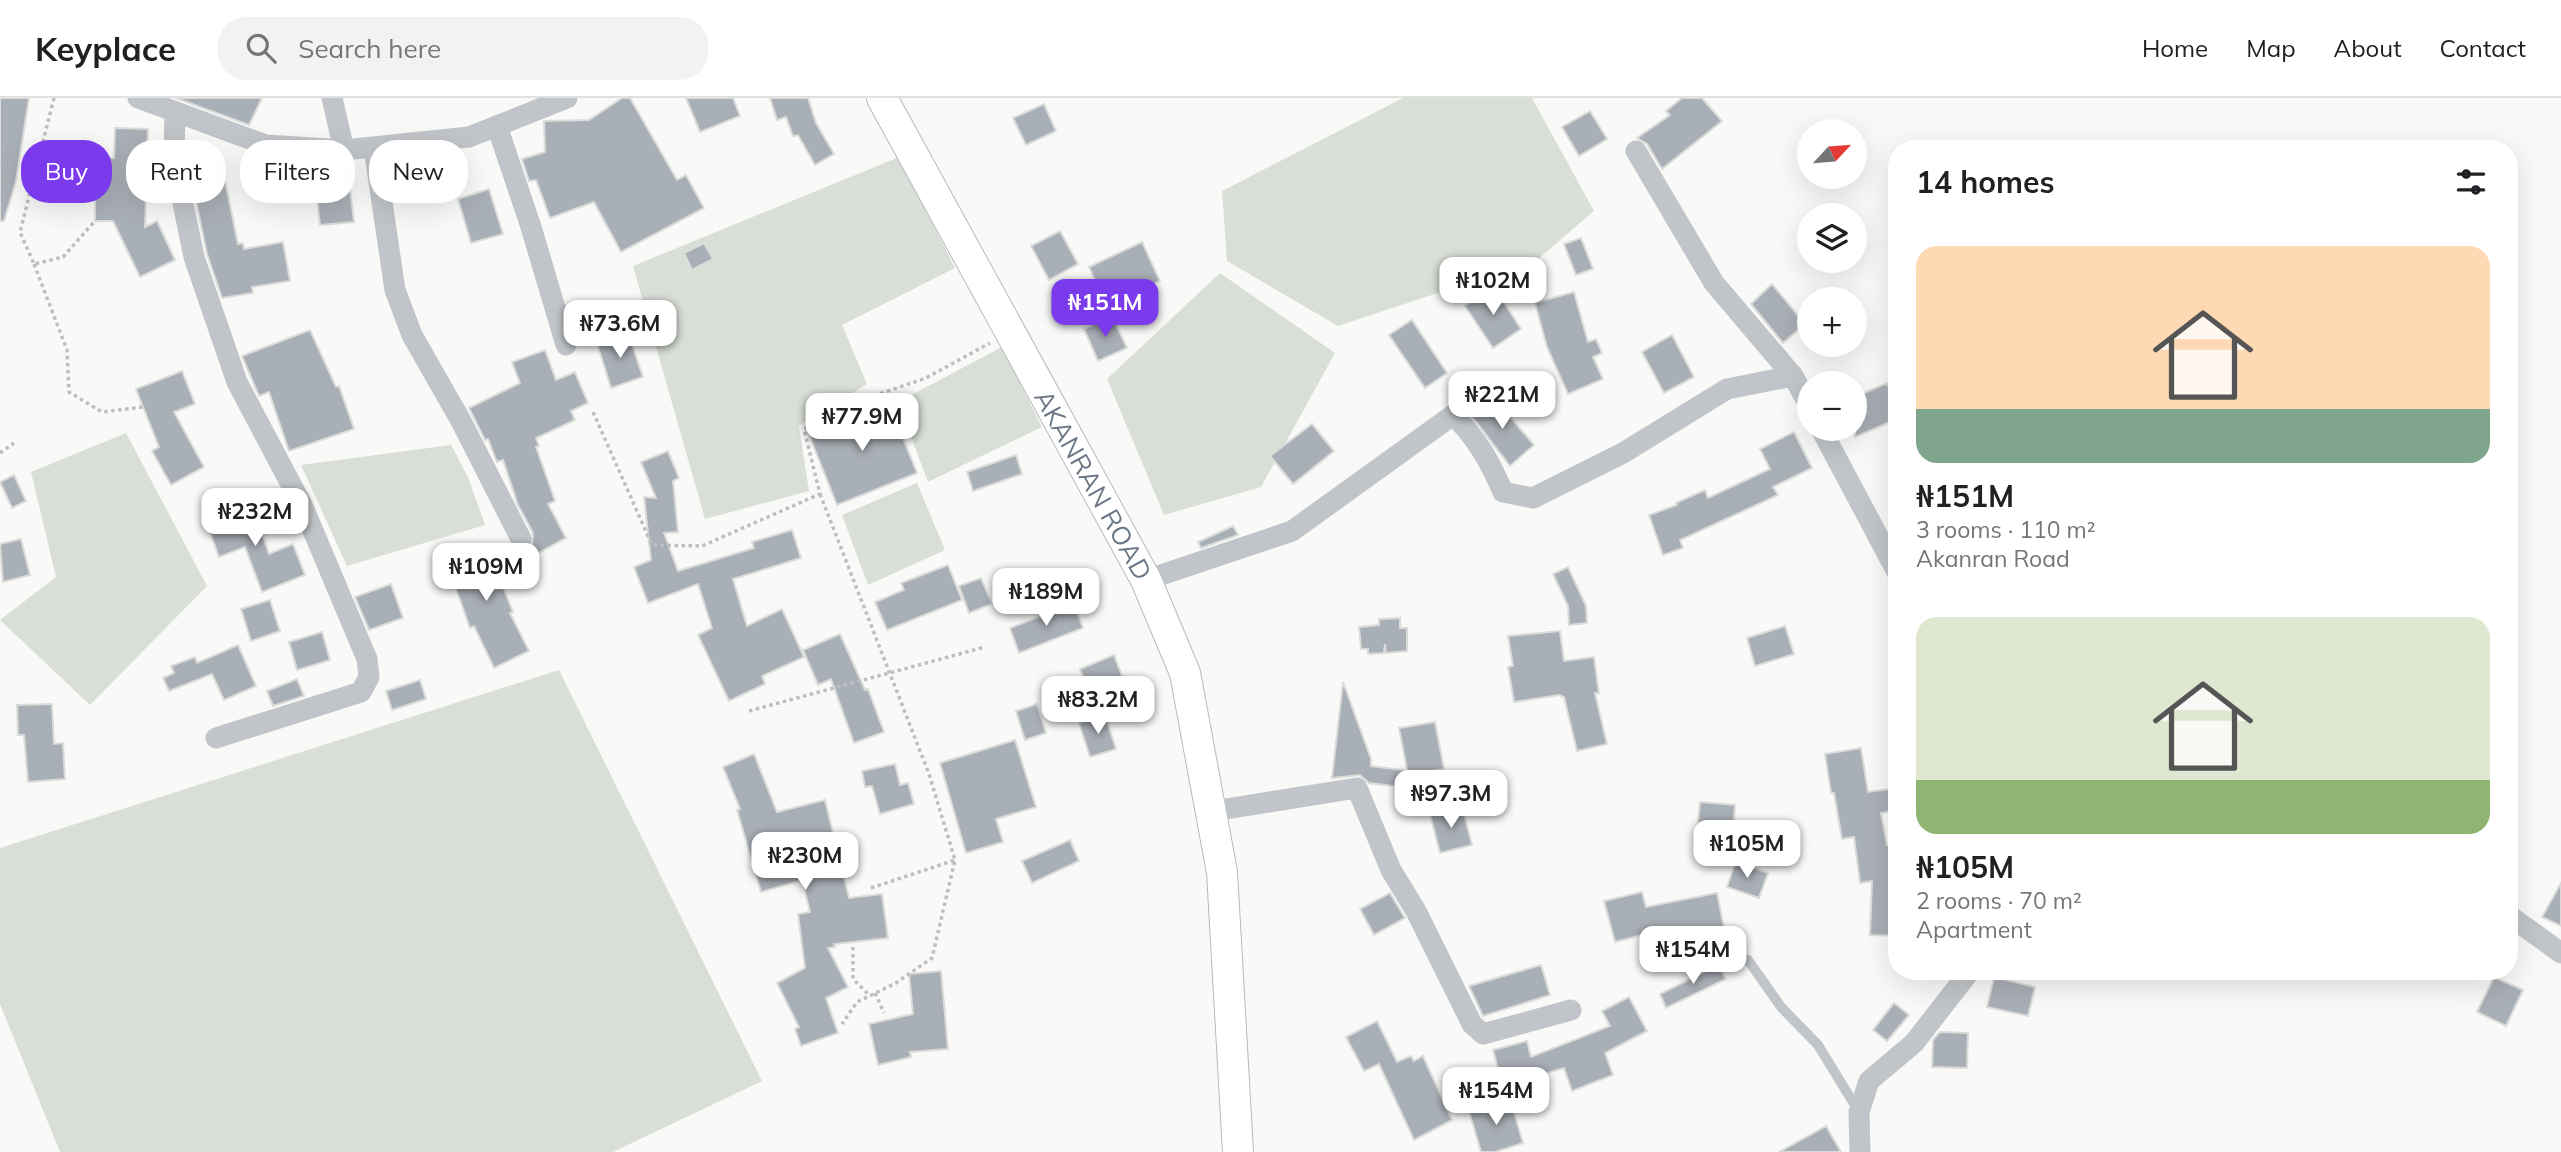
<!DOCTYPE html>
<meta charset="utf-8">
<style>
:root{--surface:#fff;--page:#f2f2f2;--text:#202124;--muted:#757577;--line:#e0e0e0;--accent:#7c3aed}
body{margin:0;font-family:Mulish,sans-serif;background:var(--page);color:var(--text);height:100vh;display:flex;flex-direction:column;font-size:26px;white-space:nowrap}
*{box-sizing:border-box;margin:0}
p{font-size:23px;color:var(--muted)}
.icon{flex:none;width:38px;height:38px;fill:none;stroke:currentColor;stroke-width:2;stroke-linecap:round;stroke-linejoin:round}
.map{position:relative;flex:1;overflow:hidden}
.panel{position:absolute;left:1888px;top:42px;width:630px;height:840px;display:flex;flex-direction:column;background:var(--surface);border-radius:28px;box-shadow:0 7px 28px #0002}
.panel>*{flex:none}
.guide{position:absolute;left:21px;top:42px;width:665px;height:63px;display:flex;gap:14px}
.needle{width:46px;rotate:64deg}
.buttons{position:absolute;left:1797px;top:21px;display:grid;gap:14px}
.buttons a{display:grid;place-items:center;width:70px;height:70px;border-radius:50%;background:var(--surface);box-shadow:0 7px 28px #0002;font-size:35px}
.price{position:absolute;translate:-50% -60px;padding:0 16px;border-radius:14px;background:#fff;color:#222;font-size:23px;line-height:46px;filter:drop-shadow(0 2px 4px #0008)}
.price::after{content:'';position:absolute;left:50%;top:42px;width:21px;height:16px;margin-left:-10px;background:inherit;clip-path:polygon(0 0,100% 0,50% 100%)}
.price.current{background:var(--accent);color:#fff}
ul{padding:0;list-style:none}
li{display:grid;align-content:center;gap:14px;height:371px;padding:0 28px}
li span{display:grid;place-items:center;height:217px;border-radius:21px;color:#555}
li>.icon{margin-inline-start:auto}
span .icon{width:126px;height:126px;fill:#fffc;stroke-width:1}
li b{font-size:30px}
h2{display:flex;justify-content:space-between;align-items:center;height:84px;padding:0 28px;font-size:30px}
.chip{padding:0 24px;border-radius:28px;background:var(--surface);box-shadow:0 7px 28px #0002;font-size:24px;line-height:63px}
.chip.current{background:var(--accent);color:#fff}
header{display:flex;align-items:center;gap:42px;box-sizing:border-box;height:98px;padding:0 35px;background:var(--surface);border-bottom:2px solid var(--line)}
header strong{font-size:33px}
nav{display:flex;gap:38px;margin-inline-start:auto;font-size:24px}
.search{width:490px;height:63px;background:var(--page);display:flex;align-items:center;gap:18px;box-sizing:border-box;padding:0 24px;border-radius:28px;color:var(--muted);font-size:26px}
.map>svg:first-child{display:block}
.green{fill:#d9ded7}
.building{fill:#a9afb6;stroke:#dbdcda;stroke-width:2}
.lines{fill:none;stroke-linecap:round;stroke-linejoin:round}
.secondary-casing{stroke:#b6babf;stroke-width:32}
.path{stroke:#bcbec1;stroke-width:3.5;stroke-dasharray:3.5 3.5;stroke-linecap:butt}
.service{stroke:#c1c5c9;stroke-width:10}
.minor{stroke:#c1c5c9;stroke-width:21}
.secondary{stroke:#fff;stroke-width:30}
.labels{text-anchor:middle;stroke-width:7;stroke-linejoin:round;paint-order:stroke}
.street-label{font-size:26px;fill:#6b7786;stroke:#fff}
</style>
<header>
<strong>Keyplace</strong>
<div class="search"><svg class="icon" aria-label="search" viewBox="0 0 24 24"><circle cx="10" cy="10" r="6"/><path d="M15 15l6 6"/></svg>Search here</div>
<nav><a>Home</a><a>Map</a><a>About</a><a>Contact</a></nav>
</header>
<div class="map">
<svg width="2561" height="1054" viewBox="0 0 2561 1054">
<rect width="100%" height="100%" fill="#f9faf8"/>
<!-- green -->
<g class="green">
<polygon points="1403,0 1532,0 1594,113 1537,162 1338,228 1227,163 1222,93"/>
<polygon points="899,59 955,170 842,227 867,286 799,328 809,393 705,421 633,168"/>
<polygon points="1220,175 1335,255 1261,389 1164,417 1107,281"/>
<polygon points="1002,249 1042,329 928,384 898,304"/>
<polygon points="126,335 207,488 90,607 0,522 56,479 31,374"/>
<polygon points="451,347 468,379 485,427 347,468 301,367"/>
<polygon points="917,385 945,452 868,487 842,417"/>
<polygon points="559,572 762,983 613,1054 60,1054 0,906 0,750"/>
</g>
<!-- building -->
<g class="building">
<polygon points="0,0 29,0 16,83 4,123 0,123"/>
<polygon points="176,0 262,0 249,27"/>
<polygon points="622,0 630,0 677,82 686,77 704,110 621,154 594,104 550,120 536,82 529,83 522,61 545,54 544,23 589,22"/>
<polygon points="686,0 733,0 740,18 700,34"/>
<polygon points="770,0 808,0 816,25 834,56 815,67 798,37 793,38 786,19 777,22"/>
<polygon points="1682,0 1702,0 1722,23 1662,71 1647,46 1637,40 1670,17 1666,13"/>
<polygon points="1044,6 1056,33 1026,47 1013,20"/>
<polygon points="1590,13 1607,41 1579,58 1562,29"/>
<polygon points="115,30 148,31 145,129 157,123 175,162 140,179 113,123 95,123 95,99 52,97 54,58 114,60"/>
<polygon points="220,58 238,146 243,145 244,151 283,144 290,183 252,189 253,195 222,200 207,156 188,65"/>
<polygon points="347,65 354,124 320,127 313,68"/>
<polygon points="489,91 503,136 471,145 458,101"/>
<polygon points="1060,133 1078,166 1049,182 1031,148"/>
<polygon points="1581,140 1593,171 1576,177 1564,146"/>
<polygon points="1142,144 1160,183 1107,208 1089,169"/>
<polygon points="704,145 713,161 692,172 684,155"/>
<polygon points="1772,186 1805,226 1783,245 1751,206"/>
<polygon points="1494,189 1521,231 1493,250 1465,208"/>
<polygon points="1574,194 1588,244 1596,241 1602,255 1593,259 1603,281 1568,296 1547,249 1535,205"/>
<polygon points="1112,218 1127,250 1098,263 1084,231"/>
<polygon points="1412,222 1447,275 1425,290 1389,237"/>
<polygon points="310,232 336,289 339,288 354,331 289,353 269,294 259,298 242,258"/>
<polygon points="628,235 643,279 611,290 597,245"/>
<polygon points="1672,237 1694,279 1664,295 1642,254"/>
<polygon points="545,252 556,282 575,274 588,305 571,313 575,322 536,340 539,348 536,349 555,403 548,406 566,440 537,456 532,447 533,435 518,407 503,362 497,364 488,341 485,342 469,310 520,285 512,264"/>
<polygon points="182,273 195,306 174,314 204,369 171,387 152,353 159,349 136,291"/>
<polygon points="1887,285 1897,308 1897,321 1855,339 1855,299"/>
<polygon points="1492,298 1534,347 1510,368 1471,317"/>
<polygon points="888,303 917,375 837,407 808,334"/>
<polygon points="1312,326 1334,353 1293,386 1270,358"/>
<polygon points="1794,334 1812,370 1773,389 1778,397 1680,442 1683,450 1663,457 1649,417 1677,407 1676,405 1705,392 1708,400 1770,371 1760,351"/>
<polygon points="668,353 679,380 673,383 678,434 664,435 678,473 754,450 752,444 792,432 801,460 733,481 747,528 782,511 804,559 762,578 765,586 729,603 698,537 712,530 698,486 648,505 634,469 651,462 644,399 656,400 641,364"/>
<polygon points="1016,357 1022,376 973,393 967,374"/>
<polygon points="14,377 26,403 12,410 0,384"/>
<polygon points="252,407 269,456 293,446 305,477 262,494 245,449 219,459 206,423"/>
<polygon points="1233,428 1238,437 1201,450 1198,444"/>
<polygon points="21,441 30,477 3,484 0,446"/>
<polygon points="495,447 502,473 497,474 513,514 510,515 529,553 494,570 474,528 470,530 454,485 450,486 444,460"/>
<polygon points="948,467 962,502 887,532 875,504 904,492 901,485"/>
<polygon points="1568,469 1586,508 1587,525 1569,527 1568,508 1553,476"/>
<polygon points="981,480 992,506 969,515 959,488"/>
<polygon points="391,486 403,520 369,532 355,499"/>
<polygon points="270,502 280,533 251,543 241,511"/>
<polygon points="1074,506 1083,530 1019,555 1010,530"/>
<polygon points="1400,520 1400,530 1407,530 1407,553 1386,555 1385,546 1384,555 1368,556 1368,551 1361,551 1359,529 1379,527 1379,521"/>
<polygon points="1785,528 1794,556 1755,568 1747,540"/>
<polygon points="1560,533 1564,563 1594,559 1599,595 1595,595 1607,646 1577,653 1564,599 1559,597 1514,604 1508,569 1513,568 1508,538"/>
<polygon points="322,534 330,562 297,572 289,544"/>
<polygon points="840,536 865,592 868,591 884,634 854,645 831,581 818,587 803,552"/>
<polygon points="238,547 256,588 224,602 212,576 169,593 163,580 174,575 171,568 195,559 197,565"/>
<polygon points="1114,557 1129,597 1095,610 1080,571"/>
<polygon points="297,581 304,598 273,608 267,593"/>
<polygon points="420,582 426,601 392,612 386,593"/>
<polygon points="1343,584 1371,661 1371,668 1403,672 1401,689 1369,685 1360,677 1332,680"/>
<polygon points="52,606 54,646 63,645 65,681 28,684 24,637 18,637 17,607"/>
<polygon points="1037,606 1046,635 1025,642 1016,613"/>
<polygon points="1105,617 1116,651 1090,659 1079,625"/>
<polygon points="1435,624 1444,671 1408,677 1399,630"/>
<polygon points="1015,642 1036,709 996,721 1003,744 966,755 940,665"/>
<polygon points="1861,650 1868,694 1897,690 1897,712 1881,715 1887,747 1891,747 1897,796 1897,838 1870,837 1872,783 1860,785 1854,739 1842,741 1834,695 1831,695 1825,656"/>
<polygon points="754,656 777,714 825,702 849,800 882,796 888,840 834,846 835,849 828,850 848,889 826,900 838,935 801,948 795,931 799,929 777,885 805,870 798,816 810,814 802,782 761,794 737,712 740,711 723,669"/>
<polygon points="895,666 900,687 908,685 914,706 880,716 872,688 865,689 862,673"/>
<polygon points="1700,704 1735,707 1732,746 1696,743"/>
<polygon points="1462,708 1472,747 1440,755 1430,716"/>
<polygon points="1070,742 1079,763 1032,785 1022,763"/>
<polygon points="1736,763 1768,775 1759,800 1727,789"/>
<polygon points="2561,785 2561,828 2542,819"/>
<polygon points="1642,794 1646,809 1717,795 1727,845 1678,855 1672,829 1615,844 1604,803"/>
<polygon points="1390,795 1405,820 1374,837 1360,811"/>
<polygon points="1541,867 1550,897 1483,918 1469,888"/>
<polygon points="1718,867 1726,881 1666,910 1660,896"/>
<polygon points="941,873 948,951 910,954 911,959 878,967 869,926 913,916 909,876"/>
<polygon points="1994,879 2035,889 2028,918 1987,909"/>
<polygon points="2494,879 2523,892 2506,928 2477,914"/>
<polygon points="1629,899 1647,933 1605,955 1613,977 1572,993 1564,970 1503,988 1493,952 1527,943 1531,959 1610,928 1602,913"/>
<polygon points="1894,905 1909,917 1887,943 1873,932"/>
<polygon points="1377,923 1397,964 1411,958 1414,963 1423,958 1452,1022 1414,1042 1379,966 1364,973 1346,939"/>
<polygon points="1940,934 1968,935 1967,970 1932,969 1933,942"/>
<polygon points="1510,1001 1523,1045 1495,1054 1481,1054 1469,1013"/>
<polygon points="1826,1028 1841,1054 1779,1054"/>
</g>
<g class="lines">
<!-- secondary casing -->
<g class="secondary-casing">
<polyline id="secondary" points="882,0 1146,482 1185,575 1222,774 1238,1054"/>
</g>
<!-- path -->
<g class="path">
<polyline points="54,0 20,134 34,166 63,159 95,123"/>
<polyline points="34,166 67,252 69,294 102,314 143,309"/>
<polyline points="593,314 652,447 702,448 820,396 804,331 838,310 926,280 990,245"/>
<polyline points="0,355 14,345"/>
<polyline points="820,396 929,676 955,762 932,860 896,885 857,904 842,926"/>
<polyline points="749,613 985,549"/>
<polyline points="871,790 955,762"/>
<polyline points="853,849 853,881 870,898"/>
<polyline points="875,895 884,915"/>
</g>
<!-- service -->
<polyline class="service" points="1748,862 1781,909 1818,947 1859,1014"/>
<!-- minor -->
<g class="minor">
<polyline points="138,0 266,47 344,52 469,39 567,0"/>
<polyline points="332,0 344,52"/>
<polyline points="175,14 174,61 194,159 237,284 303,409 367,561 369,579 361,594 216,640"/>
<polyline points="497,28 531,129 566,247"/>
<polyline points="374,50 395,192 412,237 461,323 521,441"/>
<polyline points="1636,53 1714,185 1793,278"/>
<polyline points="1821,331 1897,474"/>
<path d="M 1146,482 L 1292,433 L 1453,317 C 1477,340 1490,364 1503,394 L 1533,400 L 1623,355 L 1727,291 L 1793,278 L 1810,309"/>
<polyline points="1213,713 1357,690 1391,772 1416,813 1472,926 1483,936 1571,912"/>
<polyline points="2510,818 2561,855"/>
<polyline points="1860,1054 1859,1014 1869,983 1914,945 1970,873"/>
</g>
<!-- secondary -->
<use href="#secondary" class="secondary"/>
</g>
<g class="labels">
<!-- street labels -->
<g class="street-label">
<text transform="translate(1093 387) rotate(61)" y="9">AKANRAN ROAD</text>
</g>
</g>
</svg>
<div class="buttons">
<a><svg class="needle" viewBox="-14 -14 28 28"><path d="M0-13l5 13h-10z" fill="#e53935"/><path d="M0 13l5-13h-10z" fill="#757577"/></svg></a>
<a><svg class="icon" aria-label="layers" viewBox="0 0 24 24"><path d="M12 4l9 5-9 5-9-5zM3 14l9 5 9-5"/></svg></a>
<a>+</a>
<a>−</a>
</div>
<b class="price" style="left:1493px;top:219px">₦102M</b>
<b class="price current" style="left:1105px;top:241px">₦151M</b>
<b class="price" style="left:620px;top:262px">₦73.6M</b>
<b class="price" style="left:1502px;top:333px">₦221M</b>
<b class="price" style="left:862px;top:355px">₦77.9M</b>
<b class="price" style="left:255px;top:450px">₦232M</b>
<b class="price" style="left:486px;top:505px">₦109M</b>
<b class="price" style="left:1046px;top:530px">₦189M</b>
<b class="price" style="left:1098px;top:638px">₦83.2M</b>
<b class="price" style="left:1451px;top:732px">₦97.3M</b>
<b class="price" style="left:1747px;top:782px">₦105M</b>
<b class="price" style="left:805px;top:794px">₦230M</b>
<b class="price" style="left:1693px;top:888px">₦154M</b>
<b class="price" style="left:1496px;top:1029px">₦154M</b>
<div class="guide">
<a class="chip current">Buy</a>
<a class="chip">Rent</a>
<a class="chip">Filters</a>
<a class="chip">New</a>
</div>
<section class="panel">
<h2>14 homes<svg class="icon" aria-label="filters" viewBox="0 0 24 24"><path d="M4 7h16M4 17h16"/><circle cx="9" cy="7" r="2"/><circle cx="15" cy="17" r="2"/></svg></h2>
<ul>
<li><span style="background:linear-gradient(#ffd9b3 75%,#7fa58c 0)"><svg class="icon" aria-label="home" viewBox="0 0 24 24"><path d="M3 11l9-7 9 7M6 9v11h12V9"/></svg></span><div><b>₦151M</b><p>3 rooms · 110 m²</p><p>Akanran Road</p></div></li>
<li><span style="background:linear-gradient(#dfe7d0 75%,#8fb573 0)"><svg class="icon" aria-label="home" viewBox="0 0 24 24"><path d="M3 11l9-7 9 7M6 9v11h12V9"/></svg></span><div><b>₦105M</b><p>2 rooms · 70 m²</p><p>Apartment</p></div></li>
</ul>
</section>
</div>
